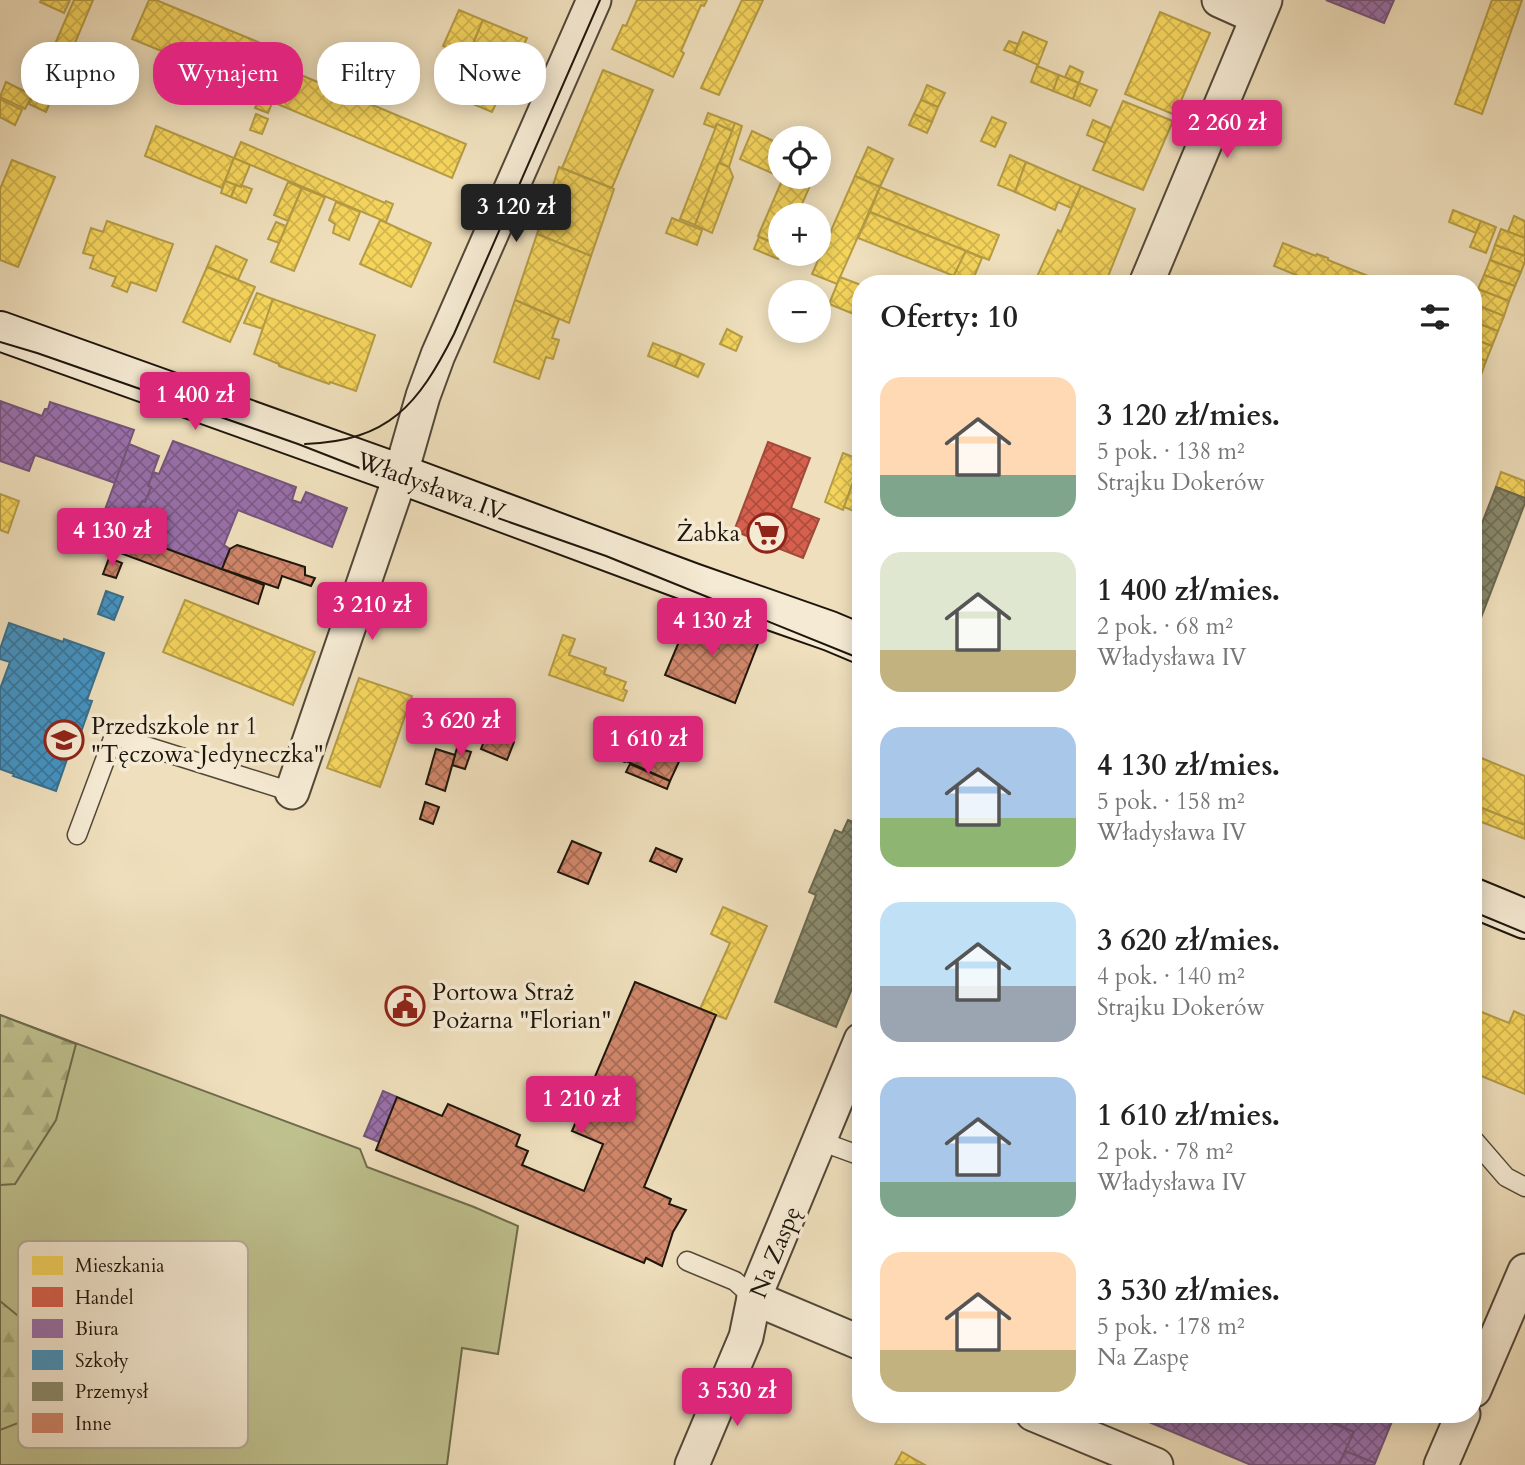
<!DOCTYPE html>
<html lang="pl">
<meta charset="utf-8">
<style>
:root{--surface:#fff;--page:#f2f2f2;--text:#222;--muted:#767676;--accent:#db2777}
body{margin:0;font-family:Cardo,serif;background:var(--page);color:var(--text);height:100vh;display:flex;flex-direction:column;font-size:26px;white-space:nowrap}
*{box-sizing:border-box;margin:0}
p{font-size:23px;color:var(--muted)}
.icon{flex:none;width:38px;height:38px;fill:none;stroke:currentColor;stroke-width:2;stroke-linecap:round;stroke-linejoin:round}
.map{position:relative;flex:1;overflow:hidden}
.drawer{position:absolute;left:852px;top:275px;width:630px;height:1148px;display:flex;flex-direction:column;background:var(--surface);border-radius:28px;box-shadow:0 4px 18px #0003}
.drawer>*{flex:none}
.top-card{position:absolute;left:21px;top:42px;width:665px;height:63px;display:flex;gap:14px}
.fabs{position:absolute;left:768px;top:126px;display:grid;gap:14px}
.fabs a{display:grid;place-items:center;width:63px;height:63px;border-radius:50%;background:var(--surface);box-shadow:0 4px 18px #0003;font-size:35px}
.price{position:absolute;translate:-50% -60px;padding:0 16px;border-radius:7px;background:var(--accent);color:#fff;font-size:23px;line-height:46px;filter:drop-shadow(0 2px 4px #0008)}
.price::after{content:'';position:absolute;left:50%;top:42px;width:21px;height:16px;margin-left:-10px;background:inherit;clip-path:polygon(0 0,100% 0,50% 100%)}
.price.on{background:#222;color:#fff}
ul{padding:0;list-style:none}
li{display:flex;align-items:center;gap:21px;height:175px;padding:0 28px}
li span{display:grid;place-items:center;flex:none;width:196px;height:140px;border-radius:21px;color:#555}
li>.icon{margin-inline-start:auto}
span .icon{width:84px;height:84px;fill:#fffc;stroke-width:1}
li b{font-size:30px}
h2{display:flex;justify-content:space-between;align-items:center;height:84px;padding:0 28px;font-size:30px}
.tag{padding:0 24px;border-radius:28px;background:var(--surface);box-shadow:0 4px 18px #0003;font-size:24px;line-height:63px}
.tag.on{background:var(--accent);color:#fff}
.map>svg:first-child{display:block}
.grass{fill:#bec08d;stroke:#6e6b4c;stroke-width:2}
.forest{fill:url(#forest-firs);stroke:#6e6b4c;stroke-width:2}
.homes{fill:url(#homes-cross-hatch);stroke:#b59c44;stroke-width:2}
.shops{fill:url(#shops-cross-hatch);stroke:#9f4a3a;stroke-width:2}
.offices{fill:url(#offices-cross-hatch);stroke:#74557b;stroke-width:2}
.schools{fill:url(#schools-cross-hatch);stroke:#386e8c;stroke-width:2}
.industry{fill:url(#industry-cross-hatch);stroke:#6b6951;stroke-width:2}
.building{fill:url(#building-cross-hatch);stroke:#1e160c;stroke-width:2}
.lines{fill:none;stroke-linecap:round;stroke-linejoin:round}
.lane-casing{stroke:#524838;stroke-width:21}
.street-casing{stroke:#524838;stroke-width:37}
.secondary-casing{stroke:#1e160c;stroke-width:42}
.lane{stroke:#f5ead3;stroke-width:18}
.street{stroke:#f5ead3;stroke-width:33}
.secondary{stroke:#f5ead3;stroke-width:38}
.tram{stroke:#1e160c;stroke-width:2}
.labels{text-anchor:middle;stroke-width:7;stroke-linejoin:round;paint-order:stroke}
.street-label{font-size:24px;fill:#1e160c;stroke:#f5ead3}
.poi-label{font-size:24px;fill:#1e160c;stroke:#f5ead3;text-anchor:start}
.key{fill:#f5ead3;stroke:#b4aa97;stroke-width:2}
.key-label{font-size:19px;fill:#1e160c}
</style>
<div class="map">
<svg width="1525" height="1465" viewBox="0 0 1525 1465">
<defs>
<pattern id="forest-firs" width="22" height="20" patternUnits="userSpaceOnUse" patternTransform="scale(1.75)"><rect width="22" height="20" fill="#bec08d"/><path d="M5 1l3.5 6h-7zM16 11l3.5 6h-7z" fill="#a3a478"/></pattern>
<pattern id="homes-cross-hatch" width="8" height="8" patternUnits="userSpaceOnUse" patternTransform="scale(1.75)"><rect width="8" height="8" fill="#f6d55c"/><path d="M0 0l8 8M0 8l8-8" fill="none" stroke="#d2b64f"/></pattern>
<pattern id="shops-cross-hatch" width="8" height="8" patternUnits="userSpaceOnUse" patternTransform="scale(1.75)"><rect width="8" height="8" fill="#d6604d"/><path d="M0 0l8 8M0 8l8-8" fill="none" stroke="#ad4e3e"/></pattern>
<pattern id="offices-cross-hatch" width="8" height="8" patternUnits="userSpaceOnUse" patternTransform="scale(1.75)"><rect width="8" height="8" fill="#9970ab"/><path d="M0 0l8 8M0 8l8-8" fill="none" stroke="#7c5b8a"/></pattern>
<pattern id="schools-cross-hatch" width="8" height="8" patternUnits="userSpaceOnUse" patternTransform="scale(1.75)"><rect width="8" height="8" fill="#4393c3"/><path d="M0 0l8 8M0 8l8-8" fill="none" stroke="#37779d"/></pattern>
<pattern id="industry-cross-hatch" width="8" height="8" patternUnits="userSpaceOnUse" patternTransform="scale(1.75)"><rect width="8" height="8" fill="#8c8c6e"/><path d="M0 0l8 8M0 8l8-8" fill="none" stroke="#727159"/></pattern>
<pattern id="building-cross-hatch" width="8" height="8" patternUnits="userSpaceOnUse" patternTransform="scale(1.75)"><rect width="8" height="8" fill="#d1876b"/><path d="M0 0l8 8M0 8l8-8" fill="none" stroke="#a96d56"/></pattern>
</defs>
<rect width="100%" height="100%" fill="#efdfbc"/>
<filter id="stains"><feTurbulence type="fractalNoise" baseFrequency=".00286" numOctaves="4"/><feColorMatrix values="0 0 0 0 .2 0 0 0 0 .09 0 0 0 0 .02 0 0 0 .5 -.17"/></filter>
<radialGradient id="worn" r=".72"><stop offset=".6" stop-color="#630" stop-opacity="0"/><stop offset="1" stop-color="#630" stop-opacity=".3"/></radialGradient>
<!-- grass -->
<polygon class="grass" points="0,1015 360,1149 367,1167 474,1207 518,1226 498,1354 462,1348 447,1465 0,1465"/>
<!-- forest -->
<g class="forest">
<polygon points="0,1015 76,1044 56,1120 15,1184 0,1185"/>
<polygon points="0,1301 46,1339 31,1418 0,1430"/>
</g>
<!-- homes -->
<g class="homes">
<polygon points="41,0 70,0 64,13 40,2"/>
<polygon points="74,0 93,0 46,112 29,104"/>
<polygon points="149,0 156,0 280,51 262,92 132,39"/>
<polygon points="637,0 707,0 704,6 701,5 681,51 684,53 673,77 612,49 623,25 626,26"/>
<polygon points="742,0 763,0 719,95 701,88"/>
<polygon points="1492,0 1522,0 1482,114 1455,104"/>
<polygon points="459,10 483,20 468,56 443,46"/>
<polygon points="1160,12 1210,33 1175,115 1125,94"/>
<polygon points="483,20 527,38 492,112 451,95"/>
<polygon points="1023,32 1047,42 1038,65 1014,54"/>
<polygon points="1009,41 1018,44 1014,54 1004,50"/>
<polygon points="1037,66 1059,75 1053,91 1031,82"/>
<polygon points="1070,66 1083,72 1079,83 1065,77"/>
<polygon points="289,70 466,144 452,178 275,103"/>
<polygon points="603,70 653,90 612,188 562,168"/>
<polygon points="1059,75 1079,83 1073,99 1053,91"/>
<polygon points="6,82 32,95 25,109 0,97"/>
<polygon points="1079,83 1097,90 1090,106 1073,99"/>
<polygon points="927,85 945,93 938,107 921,100"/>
<polygon points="262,93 274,98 268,113 255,108"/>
<polygon points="0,99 22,110 15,125 0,117"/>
<polygon points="921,100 938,107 932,122 914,114"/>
<polygon points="1123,101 1173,121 1143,190 1093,170"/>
<polygon points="708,113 735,123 732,131 717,124 715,128 704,124"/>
<polygon points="256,114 268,119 262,134 250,130"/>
<polygon points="914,114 932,122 927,133 909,125"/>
<polygon points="992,117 1006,123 995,147 981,141"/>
<polygon points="1093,120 1111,128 1105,143 1087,135"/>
<polygon points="735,123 742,126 729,167 719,163"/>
<polygon points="717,124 732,131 695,225 680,219"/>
<polygon points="156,126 234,158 222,188 145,156"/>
<polygon points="752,131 780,144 780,177 814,177 797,215 780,215 780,246 758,236 783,178 740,159"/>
<polygon points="241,142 385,203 386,201 393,204 386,222 234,158"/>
<polygon points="868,147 893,159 880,187 855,176"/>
<polygon points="1010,155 1026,162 1015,192 998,185"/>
<polygon points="234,158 250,165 241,187 225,181"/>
<polygon points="12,160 55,177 18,267 0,260 0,189"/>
<polygon points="1026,162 1081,186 1071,208 1058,202 1055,210 1015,192"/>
<polygon points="719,163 729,167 733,177 712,233 695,225"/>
<polygon points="559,167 614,189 591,256 537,234"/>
<polygon points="855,176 880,187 837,284 812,274"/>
<polygon points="225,181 236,185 231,197 221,193"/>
<polygon points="288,182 302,188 288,221 274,215"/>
<polygon points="236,185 241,187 241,185 252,189 246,203 231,197"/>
<polygon points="1081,186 1135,209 1105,284 1046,284 1036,279 1058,230 1061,232"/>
<polygon points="880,187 999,235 989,260 870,212"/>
<polygon points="302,188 325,197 294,271 271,262"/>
<polygon points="336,202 360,212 349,240 333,233 335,224 329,220"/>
<polygon points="1453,210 1481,221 1476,233 1449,222"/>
<polygon points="870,212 966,251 954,276 858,238"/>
<polygon points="1514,216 1525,221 1525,238 1508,232"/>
<polygon points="672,218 702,230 697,245 666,233"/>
<polygon points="380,220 431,243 411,287 360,264"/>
<polygon points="107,221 173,244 156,291 131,282 127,292 112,286 116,277 90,268 94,256 83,253 91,228 103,232"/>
<polygon points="1481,221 1496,227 1486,253 1470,247"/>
<polygon points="276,222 286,226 279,243 268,239"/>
<polygon points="1501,229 1525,238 1525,256 1495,245"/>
<polygon points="537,234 591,256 569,323 515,300"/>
<polygon points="759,237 780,246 780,254 778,259 754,249"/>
<polygon points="1283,243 1316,256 1317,254 1328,258 1328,260 1388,284 1318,284 1274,266"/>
<polygon points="1495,245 1525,256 1525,261 1521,272 1490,260"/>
<polygon points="216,246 247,260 238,280 207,267"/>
<polygon points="966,251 982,258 971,284 962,284 952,279"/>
<polygon points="1490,260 1521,272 1515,286 1484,275"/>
<polygon points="207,267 255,287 230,342 183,322"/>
<polygon points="1484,275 1515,286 1509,301 1478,289"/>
<polygon points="1028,276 1036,279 1046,284 1025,284"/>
<polygon points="840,277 861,285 861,317 829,304"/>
<polygon points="1478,289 1509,301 1504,316 1474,304"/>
<polygon points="257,293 273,299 263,329 244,323"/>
<polygon points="273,299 375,335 356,391 330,382 329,384 279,366 279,364 254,354"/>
<polygon points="515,300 559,319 552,338 559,340 553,359 546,357 539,379 494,362"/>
<polygon points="1474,304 1504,316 1498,331 1474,322"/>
<polygon points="1474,322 1498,331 1492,346 1474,339"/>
<polygon points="727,329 742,337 736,351 720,344"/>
<polygon points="1474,339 1492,346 1486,361 1474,356"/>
<polygon points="653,343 681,354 675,367 648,356"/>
<polygon points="681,354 704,364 698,377 675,367"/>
<polygon points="1474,356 1486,361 1481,375 1474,373"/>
<polygon points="1474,373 1481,375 1475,391 1474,391"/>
<polygon points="843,453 861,460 843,510 825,502"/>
<polygon points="1501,472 1525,481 1525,498 1496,487"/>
<polygon points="855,477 861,479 861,514 844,507"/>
<polygon points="0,494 19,501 8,533 0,530"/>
<polygon points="185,600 315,652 293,705 163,652"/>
<polygon points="563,635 575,639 569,655 606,668 604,674 626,682 623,689 627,691 623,701 549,675"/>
<polygon points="359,678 412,696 380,787 327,768"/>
<polygon points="1474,755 1525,776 1525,825 1474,805"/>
<polygon points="1474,805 1525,825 1525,839 1474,819"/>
<polygon points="723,907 767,926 726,1019 700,1009 730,943 711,934"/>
<polygon points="1474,1009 1509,1023 1514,1011 1525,1016 1525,1094 1474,1073"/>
<polygon points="902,1452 925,1465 895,1465"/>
</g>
<!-- shops -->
<polygon class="shops" points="768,442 810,458 791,508 819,519 803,558 734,531"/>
<!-- offices -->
<g class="offices">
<polygon points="1326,0 1394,0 1384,23"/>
<polygon points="0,401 42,416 45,409 48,409 50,402 134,430 115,483 35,455 29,471 0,461"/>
<polygon points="173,441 296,487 292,500 301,503 306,492 347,508 332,547 238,510 224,545 230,549 222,569 128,534 142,501 145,502 151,487 148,486 153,472 159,474"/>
<polygon points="129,444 159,456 148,486 151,487 145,502 142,501 130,529 103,519 100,528 99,526"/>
<polygon points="383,1091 397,1097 379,1142 364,1136"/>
<polygon points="1130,1414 1312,1414 1354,1432 1339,1465 1251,1465"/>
<polygon points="1315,1414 1395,1414 1375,1463 1345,1451 1354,1432"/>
<polygon points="1345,1451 1375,1463 1374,1465 1339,1465"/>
</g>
<!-- schools -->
<g class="schools">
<polygon points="106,591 123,597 114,620 98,614"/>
<polygon points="9,623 63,642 64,639 104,653 87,700 92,701 76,746 72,745 56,791 13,776 14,774 0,769 0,689 10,662 0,659 0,649"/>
</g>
<!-- industry -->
<g class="industry">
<polygon points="1496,487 1525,498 1525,503 1474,636 1474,544"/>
<polygon points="848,820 861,825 861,967 836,1027 775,1002 816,895 809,892 835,830 842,833"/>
</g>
<!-- building -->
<g class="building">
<polygon points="103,519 121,526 111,554 93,548"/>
<polygon points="89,523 100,528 93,548 82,544"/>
<polygon points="119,531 264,585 258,604 112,550"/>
<polygon points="237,545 305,567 305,575 315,578 311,586 282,576 278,588 222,569 230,549"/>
<polygon points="109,558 122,563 116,578 103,574"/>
<polygon points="691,613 759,641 735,703 665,675"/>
<polygon points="614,722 683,753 670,781 626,761 625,762 600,753"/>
<polygon points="488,731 514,742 507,760 481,749"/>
<polygon points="457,748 471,752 465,769 452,765"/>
<polygon points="436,749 455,755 445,791 426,784"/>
<polygon points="630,764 670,781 667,789 626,772"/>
<polygon points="425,802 439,807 433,824 420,819"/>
<polygon points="572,841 601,853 588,884 558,872"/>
<polygon points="656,848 682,859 676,872 650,861"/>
<polygon points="635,982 716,1015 644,1187 671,1199 669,1204 686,1210 673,1232 662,1266 646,1258 644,1263 376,1150 397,1097 442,1116 448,1104 520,1135 516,1146 528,1151 522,1165 584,1191 603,1144 572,1131"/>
</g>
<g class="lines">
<!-- lane casing -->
<g class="lane-casing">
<g id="lane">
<polyline points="77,835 114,736 292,792"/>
<polyline points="1474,1140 1506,1177 1525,1187"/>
<polyline points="820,1141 861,1156"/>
<polyline points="687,1261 735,1281 754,1298"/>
</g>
</g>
<!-- street casing -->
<g class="street-casing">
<g id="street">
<polyline points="1219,0 1257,17"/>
<polyline points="1146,284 1265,0"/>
<polyline points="292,792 398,483 423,396 438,355 594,0"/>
<polyline points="754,1298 861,1343"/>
<polyline points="1474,1390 1525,1271"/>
<polyline points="1033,1414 1156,1465"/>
<polyline points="692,1465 746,1337 754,1298 861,1040"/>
<polyline points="1441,1465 1463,1414"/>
</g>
</g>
<!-- secondary casing -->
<g class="secondary-casing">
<g id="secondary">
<polyline points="0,331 400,474 693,583 830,631 861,644"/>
<polyline points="1474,898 1525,919"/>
</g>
</g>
<!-- lane -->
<use href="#lane" class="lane"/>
<!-- street -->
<use href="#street" class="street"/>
<!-- secondary -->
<use href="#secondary" class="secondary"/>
<!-- tram -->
<g class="tram">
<polyline points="0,342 37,353 298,444 398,483 606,556 861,659"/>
<path d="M 305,444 C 389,441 418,405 454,334 L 600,0"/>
<polyline points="1474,912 1525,933"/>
</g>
</g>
<!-- icons -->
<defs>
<g id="supermarket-ring" transform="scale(2.0125)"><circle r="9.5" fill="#f5ead3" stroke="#8f2418" stroke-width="1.5"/><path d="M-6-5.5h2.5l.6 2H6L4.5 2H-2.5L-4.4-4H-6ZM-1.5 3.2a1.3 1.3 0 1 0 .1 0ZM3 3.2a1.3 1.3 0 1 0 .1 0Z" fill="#8f2418"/></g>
<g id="school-ring" transform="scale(2.0125)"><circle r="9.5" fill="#f5ead3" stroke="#8f2418" stroke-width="1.5"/><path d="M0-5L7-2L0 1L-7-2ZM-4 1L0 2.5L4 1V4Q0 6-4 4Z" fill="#8f2418"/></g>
<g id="civic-ring" transform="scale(2.0125)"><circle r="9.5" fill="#f5ead3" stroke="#8f2418" stroke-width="1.5"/><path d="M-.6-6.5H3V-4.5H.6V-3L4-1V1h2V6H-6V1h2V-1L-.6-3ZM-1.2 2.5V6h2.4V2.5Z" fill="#8f2418"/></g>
</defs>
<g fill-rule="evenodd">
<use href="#supermarket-ring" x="767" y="533"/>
<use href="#school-ring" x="64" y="740"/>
<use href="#civic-ring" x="405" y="1006"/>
</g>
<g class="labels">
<!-- street labels -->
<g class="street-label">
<text transform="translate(431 486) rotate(20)" y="8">Władysława IV</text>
<text transform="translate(775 1252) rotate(-68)" y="8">Na Zaspę</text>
</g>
<!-- poi labels -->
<g class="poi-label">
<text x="740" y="541" text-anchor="end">Żabka</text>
<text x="91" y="734">Przedszkole nr 1<tspan x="91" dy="28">"Tęczowa Jedyneczka"</tspan></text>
<text x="432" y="1000">Portowa Straż<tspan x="432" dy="28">Pożarna "Florian"</tspan></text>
</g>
</g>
<!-- legend -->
<rect x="18" y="1241" width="230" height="207" rx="10" class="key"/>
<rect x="32" y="1256" width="31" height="19" fill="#f6d55c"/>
<rect x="32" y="1287" width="31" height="20" fill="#d6604d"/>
<rect x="32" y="1319" width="31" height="19" fill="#9970ab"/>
<rect x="32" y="1350" width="31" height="20" fill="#4393c3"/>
<rect x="32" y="1382" width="31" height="19" fill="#8c8c6e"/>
<rect x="32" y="1413" width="31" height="20" fill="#d1876b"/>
<g class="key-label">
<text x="75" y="1272">Mieszkania</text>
<text x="75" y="1304">Handel</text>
<text x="75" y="1335">Biura</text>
<text x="75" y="1367">Szkoły</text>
<text x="75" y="1398">Przemysł</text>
<text x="75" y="1430">Inne</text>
</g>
<rect width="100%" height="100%" filter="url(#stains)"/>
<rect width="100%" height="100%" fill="url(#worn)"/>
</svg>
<div class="fabs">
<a><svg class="icon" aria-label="locate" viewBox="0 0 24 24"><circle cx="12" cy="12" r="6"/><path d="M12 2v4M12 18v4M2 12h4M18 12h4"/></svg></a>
<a>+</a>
<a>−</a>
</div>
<b class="price" style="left:1227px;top:160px">2 260 zł</b>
<b class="price on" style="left:516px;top:244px">3 120 zł</b>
<b class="price" style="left:195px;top:432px">1 400 zł</b>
<b class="price" style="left:112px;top:568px">4 130 zł</b>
<b class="price" style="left:372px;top:642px">3 210 zł</b>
<b class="price" style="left:712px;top:658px">4 130 zł</b>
<b class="price" style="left:461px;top:758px">3 620 zł</b>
<b class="price" style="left:648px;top:776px">1 610 zł</b>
<b class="price" style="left:581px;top:1136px">1 210 zł</b>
<b class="price" style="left:737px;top:1428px">3 530 zł</b>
<div class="top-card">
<a class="tag">Kupno</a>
<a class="tag on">Wynajem</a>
<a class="tag">Filtry</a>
<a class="tag">Nowe</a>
</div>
<section class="drawer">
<h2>Oferty: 10<svg class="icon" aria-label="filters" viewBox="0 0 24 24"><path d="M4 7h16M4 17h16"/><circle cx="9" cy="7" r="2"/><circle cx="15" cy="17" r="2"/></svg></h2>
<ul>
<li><span style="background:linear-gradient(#ffd9b3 70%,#7fa58c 0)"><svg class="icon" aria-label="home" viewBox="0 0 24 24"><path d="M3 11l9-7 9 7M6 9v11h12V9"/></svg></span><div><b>3 120 zł/mies.</b><p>5 pok. · 138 m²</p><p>Strajku Dokerów</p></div></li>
<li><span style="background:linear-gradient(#dfe7d0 70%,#c2b280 0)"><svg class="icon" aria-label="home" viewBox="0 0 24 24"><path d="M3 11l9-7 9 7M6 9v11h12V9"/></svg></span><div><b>1 400 zł/mies.</b><p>2 pok. · 68 m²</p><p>Władysława IV</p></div></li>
<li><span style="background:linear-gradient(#a9c7e8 65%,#8fb573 0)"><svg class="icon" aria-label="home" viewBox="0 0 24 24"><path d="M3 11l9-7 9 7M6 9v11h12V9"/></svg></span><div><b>4 130 zł/mies.</b><p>5 pok. · 158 m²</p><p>Władysława IV</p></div></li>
<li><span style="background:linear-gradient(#bfe0f5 60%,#9aa5b1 0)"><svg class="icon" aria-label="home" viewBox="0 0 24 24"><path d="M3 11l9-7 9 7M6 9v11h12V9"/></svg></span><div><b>3 620 zł/mies.</b><p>4 pok. · 140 m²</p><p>Strajku Dokerów</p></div></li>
<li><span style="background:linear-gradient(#a9c7e8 75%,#7fa58c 0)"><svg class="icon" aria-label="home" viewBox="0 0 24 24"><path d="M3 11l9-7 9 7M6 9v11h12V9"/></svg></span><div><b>1 610 zł/mies.</b><p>2 pok. · 78 m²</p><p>Władysława IV</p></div></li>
<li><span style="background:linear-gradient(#ffd9b3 70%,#c2b280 0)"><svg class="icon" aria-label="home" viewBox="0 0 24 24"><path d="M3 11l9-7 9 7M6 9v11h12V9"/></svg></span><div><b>3 530 zł/mies.</b><p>5 pok. · 178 m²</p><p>Na Zaspę</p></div></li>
</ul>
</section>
</div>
